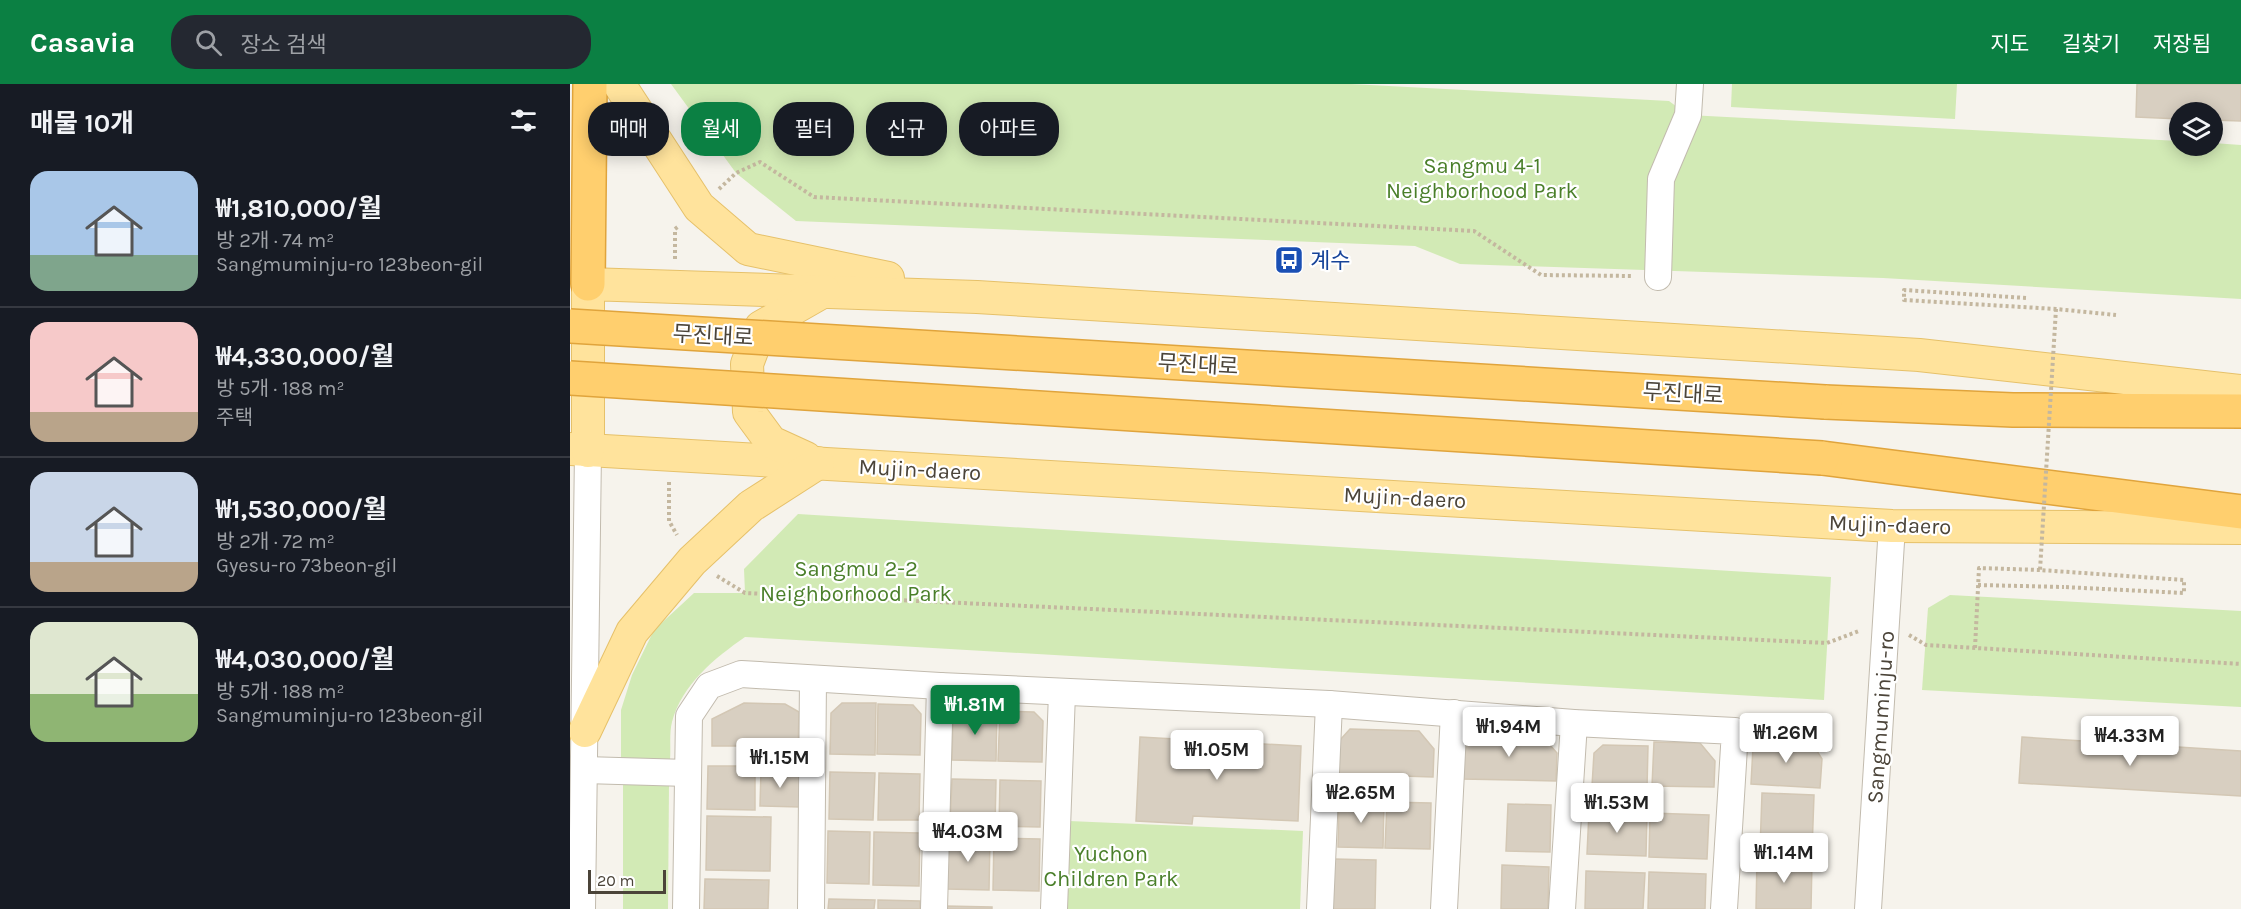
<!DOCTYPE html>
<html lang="ko">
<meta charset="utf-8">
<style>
:root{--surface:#171b24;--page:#242831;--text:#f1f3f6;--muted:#9ea1a6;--line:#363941;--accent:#0b8043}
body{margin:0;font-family:Karla,"Noto Sans KR",sans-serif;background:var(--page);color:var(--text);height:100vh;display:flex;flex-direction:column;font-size:22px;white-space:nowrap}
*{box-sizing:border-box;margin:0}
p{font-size:20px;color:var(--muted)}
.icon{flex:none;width:33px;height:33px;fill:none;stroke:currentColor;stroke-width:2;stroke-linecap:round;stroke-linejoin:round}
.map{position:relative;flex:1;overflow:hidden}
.sheet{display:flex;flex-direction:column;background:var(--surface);width:570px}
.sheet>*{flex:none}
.guide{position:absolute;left:18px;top:18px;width:570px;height:54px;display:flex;gap:12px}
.controls{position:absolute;left:1599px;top:18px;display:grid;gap:12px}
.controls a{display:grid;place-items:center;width:54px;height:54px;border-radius:50%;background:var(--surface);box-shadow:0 3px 15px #0003;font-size:30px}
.scale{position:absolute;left:18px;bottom:15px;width:78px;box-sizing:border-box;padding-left:6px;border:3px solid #4b4439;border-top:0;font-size:16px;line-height:21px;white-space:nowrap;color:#4b4439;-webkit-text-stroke:4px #fff;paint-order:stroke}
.price{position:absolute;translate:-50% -51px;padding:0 14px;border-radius:6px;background:#fff;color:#222;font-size:20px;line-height:39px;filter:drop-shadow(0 2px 3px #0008)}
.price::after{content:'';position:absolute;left:50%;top:36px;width:18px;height:14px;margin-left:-9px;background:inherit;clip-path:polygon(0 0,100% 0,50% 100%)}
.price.current{background:var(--accent);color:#fff}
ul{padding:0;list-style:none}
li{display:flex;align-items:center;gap:18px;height:150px;padding:0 30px}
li+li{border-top:2px solid var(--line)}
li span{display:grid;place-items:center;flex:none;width:168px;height:120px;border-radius:18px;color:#555}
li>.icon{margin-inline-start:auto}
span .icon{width:72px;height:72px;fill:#fffc;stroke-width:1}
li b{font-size:26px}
h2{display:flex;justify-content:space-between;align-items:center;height:72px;padding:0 30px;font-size:26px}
.pill{padding:0 21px;border-radius:24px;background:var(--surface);box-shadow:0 3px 15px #0003;font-size:21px;line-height:54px}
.pill.current{background:var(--accent);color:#fff}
header{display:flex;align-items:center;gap:36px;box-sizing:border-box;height:84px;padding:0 30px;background:var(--accent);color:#fff}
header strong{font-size:28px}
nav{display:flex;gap:33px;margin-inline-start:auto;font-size:21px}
.search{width:420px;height:54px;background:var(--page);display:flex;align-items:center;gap:15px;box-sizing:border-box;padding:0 21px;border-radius:24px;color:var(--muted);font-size:22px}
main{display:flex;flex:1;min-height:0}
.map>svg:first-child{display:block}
.green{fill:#d2eab5}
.building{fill:#d8cfc1;stroke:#d3c7b4;stroke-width:1.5}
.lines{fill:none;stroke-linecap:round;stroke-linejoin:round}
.minor-casing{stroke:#c2bbae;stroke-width:28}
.major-casing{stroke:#e6c16a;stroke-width:34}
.highway-casing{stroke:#e0a43c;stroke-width:36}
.path{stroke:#c4b79f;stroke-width:4;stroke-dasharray:3 3;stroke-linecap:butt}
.minor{stroke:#fff;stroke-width:26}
.major{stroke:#ffe39c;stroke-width:32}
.highway{stroke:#ffcf6e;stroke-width:33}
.highway-bridge-casing{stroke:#e0a43c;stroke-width:36;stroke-linecap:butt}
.path-bridge{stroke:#c4b79f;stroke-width:4;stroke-dasharray:3 3;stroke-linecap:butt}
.highway-bridge{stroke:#ffcf6e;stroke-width:33}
.labels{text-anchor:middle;stroke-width:4.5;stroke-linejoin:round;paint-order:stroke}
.park-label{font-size:22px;fill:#4a7f2a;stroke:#fff}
.transit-label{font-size:22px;fill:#164399;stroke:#fff;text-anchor:start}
.street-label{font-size:22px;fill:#4b4439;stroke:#fff}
</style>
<header>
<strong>Casavia</strong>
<div class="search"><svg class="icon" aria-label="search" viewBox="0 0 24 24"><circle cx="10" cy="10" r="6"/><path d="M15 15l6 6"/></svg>장소 검색</div>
<nav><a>지도</a><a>길찾기</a><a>저장됨</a></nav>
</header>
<main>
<section class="sheet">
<h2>매물 10개<svg class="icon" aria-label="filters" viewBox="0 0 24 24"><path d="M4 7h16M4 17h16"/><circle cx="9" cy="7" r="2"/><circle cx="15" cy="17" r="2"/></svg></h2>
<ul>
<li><span style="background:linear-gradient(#a9c7e8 70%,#7fa58c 0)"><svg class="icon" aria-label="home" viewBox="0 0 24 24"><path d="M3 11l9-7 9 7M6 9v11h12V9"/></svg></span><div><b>₩1,810,000/월</b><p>방 2개 · 74 m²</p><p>Sangmuminju-ro 123beon-gil</p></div></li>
<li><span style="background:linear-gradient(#f6c9c9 75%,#b9a48a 0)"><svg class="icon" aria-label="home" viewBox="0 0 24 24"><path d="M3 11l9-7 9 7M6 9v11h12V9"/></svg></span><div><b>₩4,330,000/월</b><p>방 5개 · 188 m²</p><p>주택</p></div></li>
<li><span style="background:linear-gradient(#c9d6e8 75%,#b9a48a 0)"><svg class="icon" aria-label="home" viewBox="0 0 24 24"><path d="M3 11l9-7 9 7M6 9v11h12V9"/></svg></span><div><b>₩1,530,000/월</b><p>방 2개 · 72 m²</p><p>Gyesu-ro 73beon-gil</p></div></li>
<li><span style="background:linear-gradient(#dfe7d0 60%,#8fb573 0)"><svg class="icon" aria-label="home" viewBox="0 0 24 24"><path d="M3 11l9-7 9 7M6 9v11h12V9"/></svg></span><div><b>₩4,030,000/월</b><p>방 5개 · 188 m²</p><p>Sangmuminju-ro 123beon-gil</p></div></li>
</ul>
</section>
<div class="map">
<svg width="1671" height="825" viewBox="0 0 1671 825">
<rect width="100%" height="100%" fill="#f6f3ec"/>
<!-- green -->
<g class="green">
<polygon points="101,0 781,0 1099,17 1118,31 1609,57 1610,62 1642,62 1643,59 1671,61 1671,215 1313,194 890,180 845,162 226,137 166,89"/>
<polygon points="1162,0 1387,0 1385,35 1161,23"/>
<path d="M 228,430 L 1261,493 L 1254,616 L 175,553 C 145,574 112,600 102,638 C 99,649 101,664 100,676 L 51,674 L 51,626 L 62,591 L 84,546 L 124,509 L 175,509 L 174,485 Z"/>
<polygon points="1380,511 1671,527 1671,623 1352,606 1358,524"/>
<polygon points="53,701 99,701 98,825 53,825"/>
<polygon points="499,737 733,747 730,825 496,825"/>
</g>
<!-- building -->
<g class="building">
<polygon points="1567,0 1671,0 1671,37 1642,36 1642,28 1610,28 1610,35 1566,33"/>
<polygon points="174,619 215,620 229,628 228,662 142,662 142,635"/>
<polygon points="272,619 306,619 305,671 260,670 261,629"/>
<polygon points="308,620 343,621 351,630 350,671 307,670"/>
<polygon points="394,625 427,626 426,677 382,676 383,635"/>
<polygon points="430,627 464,628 473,637 472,678 428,677"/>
<polygon points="780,645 849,647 864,665 863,693 769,690 770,656"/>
<polygon points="904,650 972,652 987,669 986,697 892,695 893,661"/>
<polygon points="570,653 731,662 728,737 623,732 622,740 566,737"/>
<polygon points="1452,653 1671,667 1671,712 1449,699"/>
<polygon points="1190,656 1242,659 1252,675 1250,704 1181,700 1183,663"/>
<polygon points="1084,658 1130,659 1145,677 1144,703 1082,702"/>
<polygon points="1033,661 1078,662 1077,704 1022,702 1024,669"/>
<polygon points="138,682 185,682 185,726 137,725"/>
<polygon points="191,687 230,688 230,723 190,722"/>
<polygon points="260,688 305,689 303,736 259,735"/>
<polygon points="309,689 350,690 349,736 308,736"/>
<polygon points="382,695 426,696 425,742 380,742"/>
<polygon points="430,696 471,697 470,743 429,742"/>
<polygon points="1192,709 1244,711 1242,767 1190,766"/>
<polygon points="769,716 814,717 813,764 768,763"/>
<polygon points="817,718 861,719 860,765 815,764"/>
<polygon points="938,720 981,721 980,768 936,767"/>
<polygon points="1019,728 1077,729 1076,772 1017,770"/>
<polygon points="1080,729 1139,731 1137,775 1079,773"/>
<polygon points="137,732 201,733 200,787 136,786"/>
<polygon points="258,747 300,748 299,800 257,799"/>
<polygon points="304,748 350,749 349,802 303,801"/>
<polygon points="378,752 420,753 419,806 377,805"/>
<polygon points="424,754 470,755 469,807 423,806"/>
<polygon points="764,775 806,776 805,825 763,825"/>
<polygon points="1187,775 1242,777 1241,825 1186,825"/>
<polygon points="932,781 979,783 978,825 931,825"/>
<polygon points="1016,787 1075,789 1073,825 1015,825"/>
<polygon points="1079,788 1136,790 1135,825 1078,825"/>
<polygon points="135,795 199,796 198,825 134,825"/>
<polygon points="259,815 305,816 304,825 258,825"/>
<polygon points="308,816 350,817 350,825 308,825"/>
<polygon points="375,822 422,823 422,825 375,825"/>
</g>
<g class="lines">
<!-- minor casing -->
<g class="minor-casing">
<g id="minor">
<polyline points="1088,193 1091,95 1118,31 1120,0"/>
<polyline points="14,686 118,689"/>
<polyline points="12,825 18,367"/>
<polyline points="116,825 119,632 139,602 171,590 370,602 759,620 1004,639 1165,647 1154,825"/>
<polyline points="241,825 243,595"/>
<polyline points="364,825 370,602"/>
<polyline points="484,825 492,609"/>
<polyline points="750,825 759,620"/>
<polyline points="874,825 884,629"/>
<polyline points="992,825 1004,639"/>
<polyline points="1298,825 1322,442"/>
</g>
</g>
<!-- major casing -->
<g class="major-casing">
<g id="major">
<polyline points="49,0 129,123 178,165 318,194"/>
<polyline points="0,365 1322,442 1671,444"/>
<polyline points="18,367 18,200 407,213 1349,271 1671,307"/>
<polyline points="236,374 201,358 179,328 177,280 191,243 254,207"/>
<polyline points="15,647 62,548 122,477 181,422 248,379"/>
</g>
</g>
<!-- highway casing -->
<g class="highway-casing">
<g id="highway">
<polyline points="18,200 20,0"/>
<polyline points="1255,318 1443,326 1671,327"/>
<polyline points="1252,374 1671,428"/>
</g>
</g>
<!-- path -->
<g class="path">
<polyline points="149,105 166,89 190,78 244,113 904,147 971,191 1063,192"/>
<polyline points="105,175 105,145 109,142"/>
<polyline points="1456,214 1334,206 1334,216 1486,225 1546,231"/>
<polyline points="99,398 99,437 107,451"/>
<polyline points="147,492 175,509 1257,559 1289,547"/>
<polyline points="1408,501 1494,503"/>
<polyline points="1339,551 1356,561 1671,580"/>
<polyline points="1405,564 1409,484 1470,486"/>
</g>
<!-- minor -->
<use href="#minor" class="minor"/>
<!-- major -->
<use href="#major" class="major"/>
<!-- highway -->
<use href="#highway" class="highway"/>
<!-- highway-bridge casing -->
<g class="highway-bridge-casing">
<g id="highway-bridge">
<polyline points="0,242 1255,318"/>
<polyline points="0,294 1252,374"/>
</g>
</g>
<!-- path-bridge -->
<polyline class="path-bridge" points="1486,225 1470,486 1614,496 1614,509 1494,503"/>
<!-- highway-bridge -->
<use href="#highway-bridge" class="highway-bridge"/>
</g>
<!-- icons -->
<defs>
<g id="bus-square" transform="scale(1.5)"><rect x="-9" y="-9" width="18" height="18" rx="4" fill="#1a4fb4" stroke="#fff"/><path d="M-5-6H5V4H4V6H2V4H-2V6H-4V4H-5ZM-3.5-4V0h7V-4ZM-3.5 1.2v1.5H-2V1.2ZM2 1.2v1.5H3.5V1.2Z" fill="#fff"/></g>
</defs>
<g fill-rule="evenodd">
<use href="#bus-square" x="719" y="176"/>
</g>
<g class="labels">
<!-- park labels -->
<g class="park-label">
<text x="912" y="89">Sangmu 4-1<tspan x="912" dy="25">Neighborhood Park</tspan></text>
<text x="286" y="492">Sangmu 2-2<tspan x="286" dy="25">Neighborhood Park</tspan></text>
<text x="541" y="777">Yuchon<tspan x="541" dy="25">Children Park</tspan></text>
</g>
<!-- transit labels -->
<g class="transit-label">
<text x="740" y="184">계수</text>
</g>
<!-- street labels -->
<g class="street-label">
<text transform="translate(143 251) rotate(3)" y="8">무진대로</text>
<text transform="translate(628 280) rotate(3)" y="8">무진대로</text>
<text transform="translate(1113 309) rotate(3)" y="8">무진대로</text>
<text transform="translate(350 385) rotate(3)" y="8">Mujin-daero</text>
<text transform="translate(835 413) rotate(3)" y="8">Mujin-daero</text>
<text transform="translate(1320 440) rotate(2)" y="8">Mujin-daero</text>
<text transform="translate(1310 633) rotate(-86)" y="8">Sangmuminju-ro</text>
</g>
</g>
</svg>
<div class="controls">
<a><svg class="icon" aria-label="layers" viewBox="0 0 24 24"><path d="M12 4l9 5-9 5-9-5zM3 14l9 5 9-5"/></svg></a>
</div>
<div class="scale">20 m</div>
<b class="price current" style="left:405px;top:652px">₩1.81M</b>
<b class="price" style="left:939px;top:674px">₩1.94M</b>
<b class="price" style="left:1216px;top:680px">₩1.26M</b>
<b class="price" style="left:1560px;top:683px">₩4.33M</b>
<b class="price" style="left:647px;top:697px">₩1.05M</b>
<b class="price" style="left:210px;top:705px">₩1.15M</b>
<b class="price" style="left:791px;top:740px">₩2.65M</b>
<b class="price" style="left:1047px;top:750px">₩1.53M</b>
<b class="price" style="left:398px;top:779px">₩4.03M</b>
<b class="price" style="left:1214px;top:800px">₩1.14M</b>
<div class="guide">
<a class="pill">매매</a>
<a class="pill current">월세</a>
<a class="pill">필터</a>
<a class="pill">신규</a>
<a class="pill">아파트</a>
</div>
</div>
</main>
